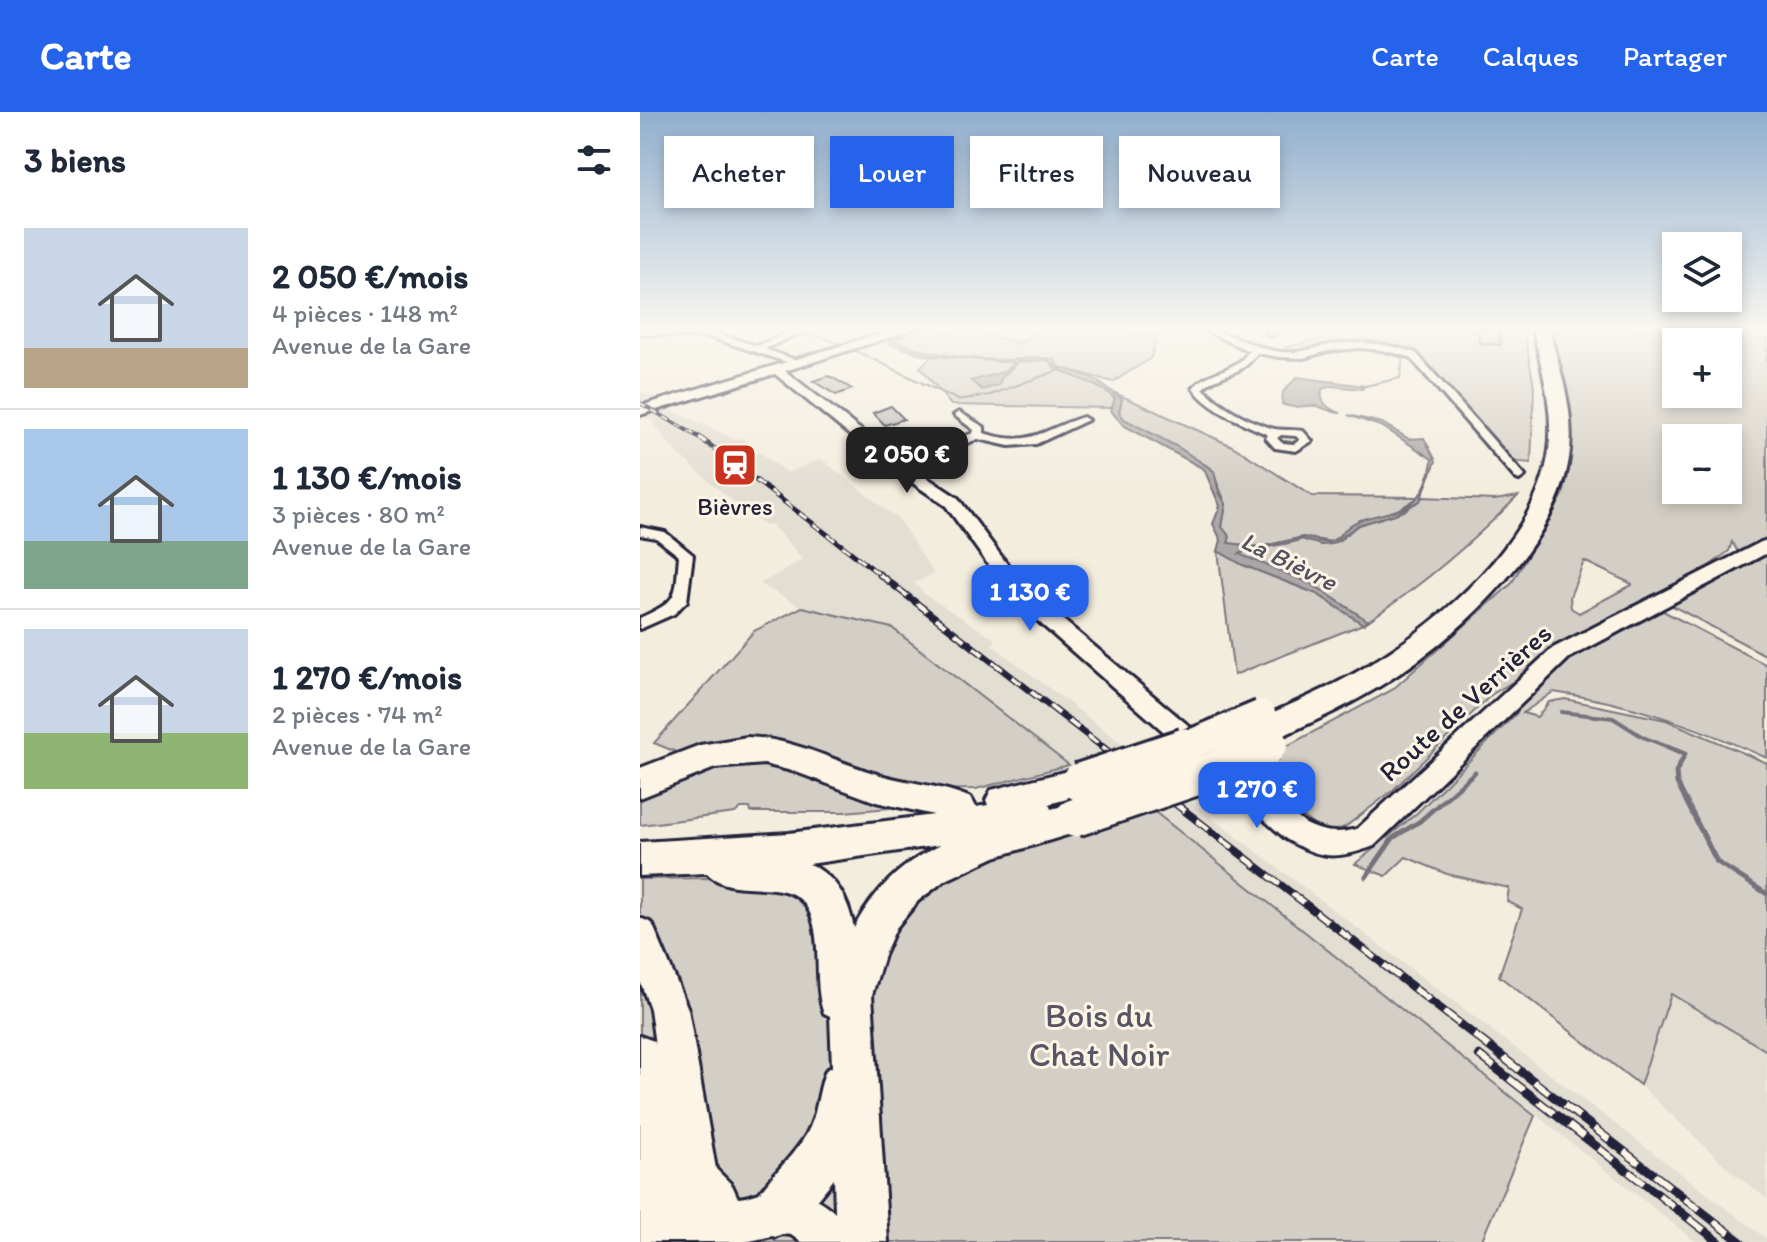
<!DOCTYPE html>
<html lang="fr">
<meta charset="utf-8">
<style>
:root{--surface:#fff;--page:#f2f2f3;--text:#1f2937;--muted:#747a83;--line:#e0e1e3;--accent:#2563eb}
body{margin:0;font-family:Itim,sans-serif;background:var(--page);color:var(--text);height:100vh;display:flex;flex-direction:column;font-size:30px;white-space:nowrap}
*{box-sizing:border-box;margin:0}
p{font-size:26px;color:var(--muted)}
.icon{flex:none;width:44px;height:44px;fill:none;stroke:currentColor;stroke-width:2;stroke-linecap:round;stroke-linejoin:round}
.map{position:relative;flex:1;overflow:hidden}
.side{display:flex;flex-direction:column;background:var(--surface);width:640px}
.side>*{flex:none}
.hud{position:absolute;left:24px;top:24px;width:760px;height:72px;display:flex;gap:16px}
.tools{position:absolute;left:1022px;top:120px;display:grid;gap:16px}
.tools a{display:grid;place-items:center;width:80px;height:80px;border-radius:0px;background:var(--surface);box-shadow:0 4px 12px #0003;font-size:40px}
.price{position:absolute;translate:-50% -68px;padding:0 18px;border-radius:16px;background:var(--accent);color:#fff;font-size:26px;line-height:52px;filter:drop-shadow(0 2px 4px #0008)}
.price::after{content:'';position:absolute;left:50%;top:48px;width:24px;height:18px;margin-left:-12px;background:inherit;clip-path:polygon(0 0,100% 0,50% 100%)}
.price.on{background:#222;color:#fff}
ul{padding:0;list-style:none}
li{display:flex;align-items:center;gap:24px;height:200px;padding:0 24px}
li+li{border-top:2px solid var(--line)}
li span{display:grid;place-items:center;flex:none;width:224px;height:160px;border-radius:0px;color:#555}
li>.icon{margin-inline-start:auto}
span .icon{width:96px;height:96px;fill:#fffc;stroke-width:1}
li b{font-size:34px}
h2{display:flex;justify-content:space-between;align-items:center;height:96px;padding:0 24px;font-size:34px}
.tag{padding:0 28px;border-radius:0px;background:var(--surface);box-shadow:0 4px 12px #0003;font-size:28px;line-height:72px}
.tag.on{background:var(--accent);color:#fff}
header{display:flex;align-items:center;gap:48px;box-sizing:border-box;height:112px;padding:0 40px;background:var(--accent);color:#fff}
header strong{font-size:38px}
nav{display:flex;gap:44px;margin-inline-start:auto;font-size:28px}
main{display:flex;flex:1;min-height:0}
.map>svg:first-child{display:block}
.built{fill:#e3ded2}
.green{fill:#d4cfc6;stroke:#7b7880;stroke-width:2;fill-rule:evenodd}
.water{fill:#aca7a6;stroke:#75727b;stroke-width:2}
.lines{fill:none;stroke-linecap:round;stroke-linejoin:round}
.stream-far2{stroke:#75727b;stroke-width:2}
.stream-far1{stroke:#75727b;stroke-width:4}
.stream{stroke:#75727b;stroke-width:5}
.building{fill:#bfbab6;stroke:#22223b;stroke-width:2}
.street-casing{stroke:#22223b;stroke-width:6}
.secondary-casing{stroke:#22223b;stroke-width:6}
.primary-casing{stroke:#22223b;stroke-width:6}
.highway-casing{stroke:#22223b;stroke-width:6}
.street{fill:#fcf5e5;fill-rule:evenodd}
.secondary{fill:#fcf5e5;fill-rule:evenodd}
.primary{fill:#fcf5e5;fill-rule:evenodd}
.highway{fill:#fcf5e5;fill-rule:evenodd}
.rail-far4-casing{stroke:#22223b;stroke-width:4}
.rail-far3-casing{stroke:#22223b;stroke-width:5}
.rail-far2-casing{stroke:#22223b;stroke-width:7}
.rail-far1-casing{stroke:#22223b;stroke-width:8}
.rail-casing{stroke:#22223b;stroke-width:9}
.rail-far4{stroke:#fcf5e5;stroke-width:2;stroke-dasharray:7;stroke-linecap:butt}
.rail-far3{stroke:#fcf5e5;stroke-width:3;stroke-dasharray:9;stroke-linecap:butt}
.rail-far2{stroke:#fcf5e5;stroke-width:4;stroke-dasharray:12;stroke-linecap:butt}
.rail-far1{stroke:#fcf5e5;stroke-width:5;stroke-dasharray:15;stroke-linecap:butt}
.rail{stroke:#fcf5e5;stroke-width:6;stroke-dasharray:19;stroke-linecap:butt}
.highway-bridge-far1-casing{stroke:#22223b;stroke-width:35;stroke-linecap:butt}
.highway-bridge-casing{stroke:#22223b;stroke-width:43;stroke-linecap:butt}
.highway-bridge-far1{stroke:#fcf5e5;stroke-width:29}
.highway-bridge{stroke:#fcf5e5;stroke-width:37}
.labels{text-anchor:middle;stroke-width:6;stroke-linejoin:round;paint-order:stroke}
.far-poi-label{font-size:24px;fill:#22223b;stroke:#fcf5e5}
.far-water-label{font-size:26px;font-style:italic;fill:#525160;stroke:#fcf5e5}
.street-label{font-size:28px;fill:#22223b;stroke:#fcf5e5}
.near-park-label{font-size:34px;fill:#575665;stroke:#fcf5e5}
</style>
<header>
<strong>Carte</strong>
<nav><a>Carte</a><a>Calques</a><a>Partager</a></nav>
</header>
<main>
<section class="side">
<h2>3 biens<svg class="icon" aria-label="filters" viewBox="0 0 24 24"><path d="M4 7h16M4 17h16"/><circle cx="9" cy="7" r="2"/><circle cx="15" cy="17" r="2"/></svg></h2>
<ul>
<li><span style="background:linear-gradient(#c9d6e8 75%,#b9a48a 0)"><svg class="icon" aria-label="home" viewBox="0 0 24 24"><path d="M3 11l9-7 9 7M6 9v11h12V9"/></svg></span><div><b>2 050 €/mois</b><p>4 pièces · 148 m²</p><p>Avenue de la Gare</p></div></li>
<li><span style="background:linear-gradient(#a9c7e8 70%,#7fa58c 0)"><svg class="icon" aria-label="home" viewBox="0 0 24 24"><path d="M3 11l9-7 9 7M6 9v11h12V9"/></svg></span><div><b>1 130 €/mois</b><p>3 pièces · 80 m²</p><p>Avenue de la Gare</p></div></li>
<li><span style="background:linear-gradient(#c9d6e8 65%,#8fb573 0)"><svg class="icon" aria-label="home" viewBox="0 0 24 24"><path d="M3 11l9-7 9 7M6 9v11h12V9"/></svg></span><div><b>1 270 €/mois</b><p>2 pièces · 74 m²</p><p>Avenue de la Gare</p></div></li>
</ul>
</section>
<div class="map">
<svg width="1127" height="1130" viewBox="0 0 1127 1130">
<rect width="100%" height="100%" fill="#f3edde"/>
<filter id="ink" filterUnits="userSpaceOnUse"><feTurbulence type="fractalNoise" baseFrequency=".0125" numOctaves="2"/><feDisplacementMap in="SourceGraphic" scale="16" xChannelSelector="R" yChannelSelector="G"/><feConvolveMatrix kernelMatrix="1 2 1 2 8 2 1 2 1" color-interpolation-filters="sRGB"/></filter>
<g filter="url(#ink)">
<!-- built -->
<g class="built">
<polygon points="0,280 26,288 17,297 26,295 95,328 102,326 147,361 181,347 259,408 294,462 274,471 286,483 356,528 352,533 496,642 448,656 429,653 252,516 162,495 120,472 163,447 131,412 125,414 78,377 34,338 10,307 0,304"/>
<polygon points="538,680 1127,1127 1127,1130 1056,1130 505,692"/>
<polygon points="1031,882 1127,939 1127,1087 1091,1059 1000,973"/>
</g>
<!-- green -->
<g class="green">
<path d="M 277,218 L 343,222 L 379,231 C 384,228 389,223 394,220 C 413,211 491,223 517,223 L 511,246 L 473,270 L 419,255 L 415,248 C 399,243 387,248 371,248 C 332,248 289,244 254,228 Z"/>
<path d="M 677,218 L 884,218 L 894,275 L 891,351 L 869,349 L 774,238 C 744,236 708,227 679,234 C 664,237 658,242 643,240 L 644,236 L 674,228 Z"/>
<path d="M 910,218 L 1127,218 L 1127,544 L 1029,492 L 1086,464 L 1104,450 L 1092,430 L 1089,439 L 1069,454 L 1014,484 L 851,583 L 752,679 L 705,715 L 689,721 L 679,717 L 602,658 L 752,578 L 871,472 L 923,383 L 930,355 L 928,285 ZM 1036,230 L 1088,230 L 1088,282 L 1036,282 ZM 1036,326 L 1088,326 L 1088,378 L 1036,378 ZM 944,449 L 992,472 L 992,473 L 939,501 L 931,496 L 930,485 Z"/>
<path d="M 292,244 L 365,250 L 402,247 L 411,250 L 415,257 C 433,262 466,273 476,289 L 472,296 L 311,293 L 280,255 Z"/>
<polygon points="462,275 592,334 672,384 779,385 754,400 720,408 692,430 663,425 620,435 588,431 589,426 582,415 586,392 571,356 484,307 479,300 482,286"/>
<path d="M 878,384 C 829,433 786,470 728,509 L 672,472 L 599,442 C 619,433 642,435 662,427 L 681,433 L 699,429 L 718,413 L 764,399 L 783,385 L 855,388 Z"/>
<polygon points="578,439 603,453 677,482 723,512 594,563"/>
<polygon points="162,495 252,516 429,653 336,677 290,678 135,628 41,642 14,631 114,519"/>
<path d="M 1023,499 L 1127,553 L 1127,646 C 1057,615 989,590 913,580 L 883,601 L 897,605 L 909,590 L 925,587 L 1026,608 L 1127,651 L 1127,939 L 1031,882 L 1000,973 L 859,864 L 882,797 L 867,789 L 869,776 L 807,762 L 766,745 L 746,764 L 715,752 L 777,701 L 877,601 L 869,596 L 925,542 Z"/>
<polygon points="124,649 250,696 204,700 111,700 110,696 101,696 95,701 0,713 0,679 35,661"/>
<polygon points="505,692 895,1004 841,1130 0,1130 0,767 73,766 153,771 189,816 238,820 309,750"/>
</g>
<!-- water -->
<g class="water">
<path d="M 250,229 C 288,243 331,248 370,248 C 386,248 399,243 415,248 L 419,255 L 451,265 L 482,287 L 479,300 L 484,307 L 538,335 L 574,359 L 579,380 L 586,392 L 582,415 L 590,425 L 588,431 L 620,435 L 663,425 L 687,431 C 701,427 704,415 716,410 C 742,398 774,404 786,371 C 789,363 792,355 792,347 L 743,315 L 708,303 L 742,311 L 769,327 L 784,326 L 796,349 L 780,389 L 755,402 L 718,413 L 692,432 L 681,433 L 662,427 C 642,435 619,433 599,442 L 672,472 L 728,509 L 723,512 L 677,482 L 603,453 L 578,439 L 581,428 L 573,412 L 580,394 L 564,357 L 483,313 L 471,299 L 475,286 C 456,269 423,265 408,248 L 377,250 C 372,258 360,263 359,273 L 342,278 L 331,269 L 363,260 L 376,251 L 283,243 L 247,231 Z"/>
<path d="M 657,265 L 725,274 L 722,277 L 691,274 L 682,277 C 679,291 690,298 701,301 C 690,301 686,296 676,294 C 665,292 654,298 642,292 L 643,280 Z"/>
</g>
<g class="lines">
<!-- stream-far2 -->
<g class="stream-far2">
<polyline points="133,218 185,226 206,234"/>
<polyline points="214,238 318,288 350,283 422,257"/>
<polyline points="721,275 760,266 763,245"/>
</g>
<!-- stream-far1 -->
<polyline class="stream-far1" points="921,600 973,606 1003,625 1033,637"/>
<!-- stream -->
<g class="stream">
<polyline points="1028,635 1045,642 1036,660 1037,671 1077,750 1127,782"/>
<polyline points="726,765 753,726 780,709 835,660"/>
</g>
</g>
<!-- building -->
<g class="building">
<polygon points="838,218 858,218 861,233 839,231"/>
<polygon points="188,264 193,266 212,277 196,283 173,269"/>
<polygon points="251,294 264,307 245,313 233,301"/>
</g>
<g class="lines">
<!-- street casing -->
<g class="street-casing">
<g id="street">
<polygon points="0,218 70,219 117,234 154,218 165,218 125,237 164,251 156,253 69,225 0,222"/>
<path d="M 564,218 C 588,218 614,237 641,240 C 659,242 672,236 690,233 C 718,228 749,232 776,241 L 885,364 L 879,368 L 875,366 L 770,245 L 742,238 L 719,236 L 688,239 L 663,246 L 639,245 L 617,241 C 601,266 581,259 563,276 C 579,293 608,309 631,316 C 640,319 653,317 663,319 L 672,329 L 656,339 L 635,336 L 626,326 L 628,323 C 602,310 571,300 553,276 C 569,257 595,261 609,239 ZM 641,323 L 656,324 L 660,328 L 654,332 L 642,331 L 637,326 Z"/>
<polygon points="629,218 639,218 631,224 627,221"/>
<path d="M 319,300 L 344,315 L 344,321 C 391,336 401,318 443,305 L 448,308 L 396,332 L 369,334 L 338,327 L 263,356 L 255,356 L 255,352 L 333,321 L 334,318 L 314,303 Z"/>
<path d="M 0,415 L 25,420 L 53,443 L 47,489 L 34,502 L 0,517 L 0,506 C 40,488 35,485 39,444 L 16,426 L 0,423 Z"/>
</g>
</g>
<!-- secondary casing -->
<g class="secondary-casing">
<path id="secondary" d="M 253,218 L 272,218 L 145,259 L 257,346 L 318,386 L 379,468 L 397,486 L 664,711 C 683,721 696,722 717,717 L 913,536 L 1121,430 L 1127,428 L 1127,441 L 929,546 L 734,734 C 697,748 680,747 646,727 L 383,496 L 365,476 L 306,394 L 245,352 L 135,262 L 0,303 L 0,294 Z"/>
</g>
<!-- primary casing -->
<g class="primary-casing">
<path id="primary" d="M 0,806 L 12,811 L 48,897 L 76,1057 L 92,1073 L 98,1086 C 111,1085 122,1079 135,1078 C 168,1074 204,1101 216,1130 L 161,1130 L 151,1123 L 142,1122 L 105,1130 L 0,1130 L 0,924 L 14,929 L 15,933 L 10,897 L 0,869 Z"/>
</g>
<!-- highway casing -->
<g class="highway-casing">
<g id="highway">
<path d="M 893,218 L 909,218 C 920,257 934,297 930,337 C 923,428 821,523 748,569 C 711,593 670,611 629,630 L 618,634 L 607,630 L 602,621 L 607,612 C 647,594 689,577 727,554 C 800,511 898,427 909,338 C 914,297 902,257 893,218 Z"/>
<path d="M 107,625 C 155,627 195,650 240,663 C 271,672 302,673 331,686 L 336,695 L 348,693 L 346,688 L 351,678 L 440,656 L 452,660 L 457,670 L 452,680 L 409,692 L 411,697 L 434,691 L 447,695 L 452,706 L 447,717 L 355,745 L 304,769 L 278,789 L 256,816 L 244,843 L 232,883 L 248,1130 L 196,1130 L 194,1067 L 153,1117 L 135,1125 L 117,1117 L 109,1099 C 122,1070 149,1051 166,1023 C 178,1003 177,980 186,958 L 192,955 L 190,904 L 184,901 C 169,865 193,792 144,779 C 118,772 86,781 67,761 L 0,764 L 0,730 L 149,721 L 294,703 L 236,690 L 156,660 L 124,652 L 75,656 L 0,686 L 0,656 L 60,633 ZM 300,733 C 260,753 235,777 214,816 C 208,787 197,765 169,752 Z"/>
</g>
</g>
<!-- street -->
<use href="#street" class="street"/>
<!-- secondary -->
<use href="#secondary" class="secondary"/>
<!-- primary -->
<use href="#primary" class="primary"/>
<!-- highway -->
<use href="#highway" class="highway"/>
<!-- rail-far4 casing -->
<g class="rail-far4-casing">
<polyline id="rail-far4" points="0,291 62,327"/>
</g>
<!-- rail-far3 casing -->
<g class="rail-far3-casing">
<polyline id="rail-far3" points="59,325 242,464"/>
</g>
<!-- rail-far2 casing -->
<g class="rail-far2-casing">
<polyline id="rail-far2" points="239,462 465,637"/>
</g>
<!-- rail-far1 casing -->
<g class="rail-far1-casing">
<polyline id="rail-far1" points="462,635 747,855"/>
</g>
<!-- rail casing -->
<g class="rail-casing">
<g id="rail">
<polyline points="744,853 1101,1130"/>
<polyline points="839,943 1079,1130"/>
</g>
</g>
<!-- rail-far4 -->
<use href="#rail-far4" class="rail-far4"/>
<!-- rail-far3 -->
<use href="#rail-far3" class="rail-far3"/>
<!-- rail-far2 -->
<use href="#rail-far2" class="rail-far2"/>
<!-- rail-far1 -->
<use href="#rail-far1" class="rail-far1"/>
<!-- rail -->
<use href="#rail" class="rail"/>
<!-- highway-bridge-far1 casing -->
<g class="highway-bridge-far1-casing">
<g id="highway-bridge-far1">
<polyline points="540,637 621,603"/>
<polyline points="621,637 633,632"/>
</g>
</g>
<!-- highway-bridge casing -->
<g class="highway-bridge-casing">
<g id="highway-bridge">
<polyline points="440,670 545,635"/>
<polyline points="434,706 570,660 626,635"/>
</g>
</g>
<!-- highway-bridge-far1 -->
<use href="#highway-bridge-far1" class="highway-bridge-far1"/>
<!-- highway-bridge -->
<use href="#highway-bridge" class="highway-bridge"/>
</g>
</g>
<!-- sky -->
<linearGradient id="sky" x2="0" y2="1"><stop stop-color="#90afce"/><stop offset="0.58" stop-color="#faf7f0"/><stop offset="1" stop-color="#faf7f0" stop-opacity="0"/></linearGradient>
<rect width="1127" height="376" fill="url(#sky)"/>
<!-- icons -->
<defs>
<g id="station-square" transform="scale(2.3)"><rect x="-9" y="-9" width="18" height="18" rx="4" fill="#c8321e" stroke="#fcf5e5"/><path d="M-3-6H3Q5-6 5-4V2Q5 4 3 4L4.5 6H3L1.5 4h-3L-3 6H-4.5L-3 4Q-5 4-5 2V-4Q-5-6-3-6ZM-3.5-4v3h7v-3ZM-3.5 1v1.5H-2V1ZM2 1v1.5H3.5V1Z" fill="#fff"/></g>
</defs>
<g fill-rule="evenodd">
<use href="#station-square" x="95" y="353"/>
</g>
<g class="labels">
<!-- far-poi labels -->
<g class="far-poi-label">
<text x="95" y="403">Bièvres</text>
</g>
<!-- far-water labels -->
<g class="far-water-label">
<text transform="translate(649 449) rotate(26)" y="9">La Bièvre</text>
</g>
<!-- street labels -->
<g class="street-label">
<text transform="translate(825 590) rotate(-42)" y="10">Route de Verrières</text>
</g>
<!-- near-park labels -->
<g class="near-park-label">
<text x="459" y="915">Bois du<tspan x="459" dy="39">Chat Noir</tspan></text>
</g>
</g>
</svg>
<div class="tools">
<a><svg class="icon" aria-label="layers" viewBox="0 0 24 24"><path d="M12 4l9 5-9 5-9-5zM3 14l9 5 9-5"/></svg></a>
<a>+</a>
<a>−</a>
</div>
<b class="price on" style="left:267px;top:383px">2 050 €</b>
<b class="price" style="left:390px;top:521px">1 130 €</b>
<b class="price" style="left:617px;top:718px">1 270 €</b>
<div class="hud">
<a class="tag">Acheter</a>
<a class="tag on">Louer</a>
<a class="tag">Filtres</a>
<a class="tag">Nouveau</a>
</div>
</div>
</main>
